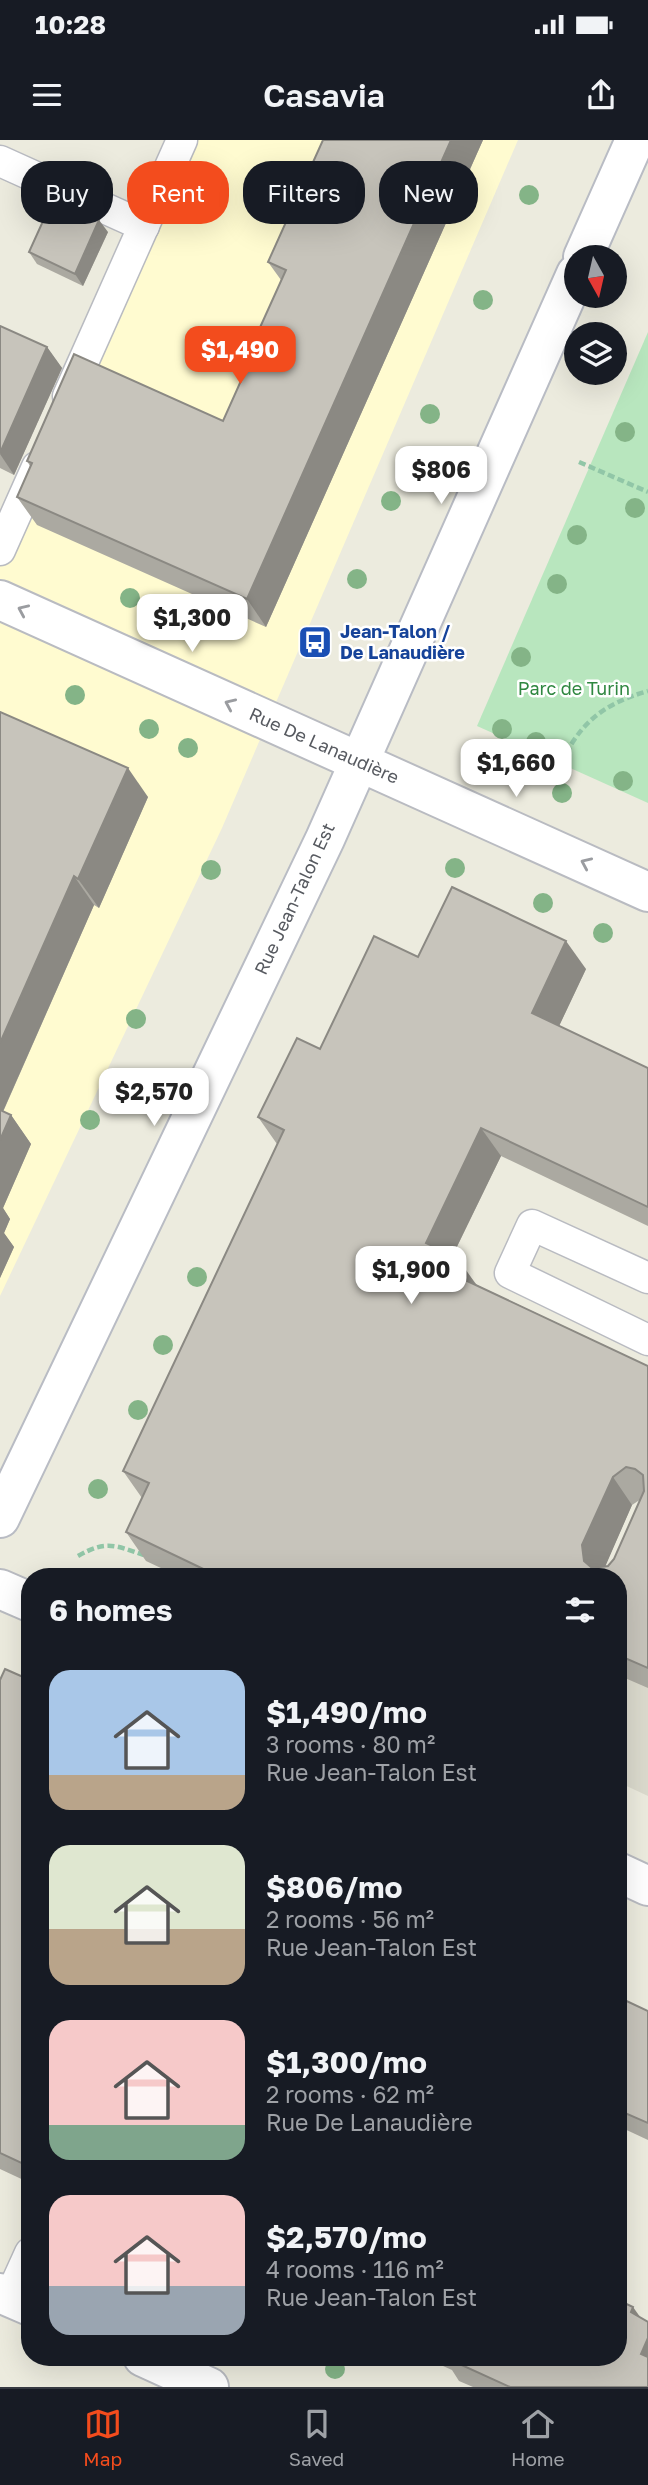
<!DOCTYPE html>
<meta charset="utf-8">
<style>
:root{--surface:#171b24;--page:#242831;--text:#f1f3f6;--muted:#9ea1a6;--line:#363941;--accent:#f34c1d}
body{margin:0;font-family:"Golos Text",sans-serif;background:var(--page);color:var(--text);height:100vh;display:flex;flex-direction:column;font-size:26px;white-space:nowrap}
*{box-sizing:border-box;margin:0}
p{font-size:23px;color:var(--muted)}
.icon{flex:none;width:38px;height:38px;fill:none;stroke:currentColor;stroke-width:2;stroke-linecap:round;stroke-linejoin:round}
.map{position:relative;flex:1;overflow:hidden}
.details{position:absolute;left:21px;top:1428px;width:606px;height:798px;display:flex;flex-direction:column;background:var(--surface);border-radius:28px;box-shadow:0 7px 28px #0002}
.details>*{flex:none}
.top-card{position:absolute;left:21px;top:21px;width:607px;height:63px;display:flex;gap:14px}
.needle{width:46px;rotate:172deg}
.fabs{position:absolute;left:564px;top:105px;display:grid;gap:14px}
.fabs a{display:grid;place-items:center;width:63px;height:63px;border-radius:50%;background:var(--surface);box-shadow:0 7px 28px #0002;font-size:35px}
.price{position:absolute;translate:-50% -60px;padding:0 16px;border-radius:14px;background:#fff;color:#222;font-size:23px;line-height:46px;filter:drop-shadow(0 2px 4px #0008)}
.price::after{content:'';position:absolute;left:50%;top:42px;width:21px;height:16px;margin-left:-10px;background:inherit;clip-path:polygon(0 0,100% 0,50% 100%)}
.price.on{background:var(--accent);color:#fff}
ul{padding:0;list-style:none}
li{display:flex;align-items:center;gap:21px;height:175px;padding:0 28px}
li span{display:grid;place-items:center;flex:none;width:196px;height:140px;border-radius:21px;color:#555}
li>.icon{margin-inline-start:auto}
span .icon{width:84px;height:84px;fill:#fffc;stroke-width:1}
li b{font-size:30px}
h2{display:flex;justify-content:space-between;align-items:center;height:84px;padding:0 28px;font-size:30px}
.pill{padding:0 24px;border-radius:28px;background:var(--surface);box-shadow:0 7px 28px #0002;font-size:24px;line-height:63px}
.pill.on{background:var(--accent);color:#fff}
.status{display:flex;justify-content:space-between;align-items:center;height:49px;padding:0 35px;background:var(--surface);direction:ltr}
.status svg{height:19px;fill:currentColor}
header{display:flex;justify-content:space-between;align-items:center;height:91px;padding:0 28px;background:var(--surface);font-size:32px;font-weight:600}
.tab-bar{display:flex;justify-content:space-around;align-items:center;height:98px;border-top:2px solid var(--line);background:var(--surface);font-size:19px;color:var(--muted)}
.tab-bar a{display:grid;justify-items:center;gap:4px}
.tab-bar .on{color:var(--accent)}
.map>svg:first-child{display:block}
.commercial{fill:#fffbd0}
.education{fill:#dbdacd}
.green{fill:#b8e6be}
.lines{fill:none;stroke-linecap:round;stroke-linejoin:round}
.service-casing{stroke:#b9bbc1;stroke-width:33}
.minor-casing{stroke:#b9bbc1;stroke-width:42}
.secondary-casing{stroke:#b9bcc4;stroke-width:42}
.path{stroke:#91c6a7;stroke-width:4.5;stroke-dasharray:7 3.5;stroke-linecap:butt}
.service{stroke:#fff;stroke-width:30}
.minor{stroke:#fff;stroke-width:38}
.secondary{stroke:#fff;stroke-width:38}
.tree{fill:#84b487}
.wall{fill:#aba9a1;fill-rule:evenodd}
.shaded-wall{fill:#8b8983}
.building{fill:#c7c4bb;stroke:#8b8983;stroke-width:2;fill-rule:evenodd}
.oneway{stroke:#9a9ca0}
.labels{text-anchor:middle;stroke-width:5;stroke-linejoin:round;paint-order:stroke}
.transit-label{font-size:18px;font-weight:bold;fill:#164399;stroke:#fff;text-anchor:start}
.park-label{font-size:18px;fill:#2f8740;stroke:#fff}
.street-label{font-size:18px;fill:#575a60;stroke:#fff}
</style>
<div class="status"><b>10:28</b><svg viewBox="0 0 49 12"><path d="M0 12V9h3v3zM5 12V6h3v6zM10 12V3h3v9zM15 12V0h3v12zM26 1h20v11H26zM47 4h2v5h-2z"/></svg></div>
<header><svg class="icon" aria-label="menu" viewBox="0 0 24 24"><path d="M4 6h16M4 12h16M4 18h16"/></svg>Casavia<svg class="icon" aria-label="share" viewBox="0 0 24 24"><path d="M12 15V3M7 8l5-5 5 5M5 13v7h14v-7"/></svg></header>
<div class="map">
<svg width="648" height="2247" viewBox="0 0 648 2247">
<rect width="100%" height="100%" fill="#ecebde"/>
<!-- commercial -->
<polygon class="commercial" points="182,0 518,0 222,688 0,1156 0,410"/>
<!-- education -->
<polygon class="education" points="648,1428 648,1656 618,1642 618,1491"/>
<!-- green -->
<polygon class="green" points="648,192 648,663 477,586"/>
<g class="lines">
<!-- service casing -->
<g class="service-casing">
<g id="service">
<polyline points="0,21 144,86"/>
<polyline points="68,256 182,0"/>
<polyline points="0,410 37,327"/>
<polyline points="648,1138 532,1085 510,1133 648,1200"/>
<polyline points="10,2157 30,2113"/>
</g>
</g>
<!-- minor casing -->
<g class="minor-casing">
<g id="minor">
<polyline points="0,460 648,752"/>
<polyline points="0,1449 30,1462"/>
<polyline points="618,1732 648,1746"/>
<polyline points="0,2153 30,2166"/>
<polyline points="143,2217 209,2247"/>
</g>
</g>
<!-- secondary casing -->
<g class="secondary-casing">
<g id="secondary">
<polyline points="583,117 635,0"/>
<polyline points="0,1378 325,699 576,134"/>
</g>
</g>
<!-- path -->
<g class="path">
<polyline points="579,322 648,352"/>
<path d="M 557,632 C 577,586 599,565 648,551"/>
<path d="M 78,1416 C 106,1400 114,1405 144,1415"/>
</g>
<!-- service -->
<use href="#service" class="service"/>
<!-- minor -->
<use href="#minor" class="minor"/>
<!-- secondary -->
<use href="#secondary" class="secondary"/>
</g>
<!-- trees -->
<g class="tree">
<circle cx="529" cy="55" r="10"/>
<circle cx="483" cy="160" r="10"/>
<circle cx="430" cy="274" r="10"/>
<circle cx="625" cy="292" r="10"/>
<circle cx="391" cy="361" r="10"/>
<circle cx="635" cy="368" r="10"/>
<circle cx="577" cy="395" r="10"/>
<circle cx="357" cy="439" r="10"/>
<circle cx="557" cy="444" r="10"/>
<circle cx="130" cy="458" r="10"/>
<circle cx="521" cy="517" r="10"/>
<circle cx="75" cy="555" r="10"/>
<circle cx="149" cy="589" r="10"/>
<circle cx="502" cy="589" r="10"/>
<circle cx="536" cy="602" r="10"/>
<circle cx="188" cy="608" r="10"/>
<circle cx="623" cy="641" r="10"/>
<circle cx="562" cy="653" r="10"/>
<circle cx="455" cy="728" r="10"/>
<circle cx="211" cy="730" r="10"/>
<circle cx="543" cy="763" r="10"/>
<circle cx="603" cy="793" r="10"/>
<circle cx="136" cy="879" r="10"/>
<circle cx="90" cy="980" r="10"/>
<circle cx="197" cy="1137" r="10"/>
<circle cx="163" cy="1205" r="10"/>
<circle cx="138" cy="1270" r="10"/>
<circle cx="98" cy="1349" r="10"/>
<circle cx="335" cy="2229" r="10"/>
</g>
<!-- wall -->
<g class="wall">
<polygon points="323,0 483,0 266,487 37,385 17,357 30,326 27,321 223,281 256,208 253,203 281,140 268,122"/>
<polygon points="108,92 83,146 37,124 29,112"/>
<polygon points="0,186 47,207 62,228 14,335 0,328"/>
<polygon points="0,572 148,657 99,768 94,765 3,972 11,975 31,1004 3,1068 10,1079 4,1093 14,1107 0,1138"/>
<path d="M 418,817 L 586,829 L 559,886 L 648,928 L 648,1086 L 501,1016 L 453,1115 L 477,1145 L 648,1226 L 648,1548 L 618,1535 L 618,1437 L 180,1437 L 146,1421 L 126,1392 L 142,1358 L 123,1331 L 277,1004 L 258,977 L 320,909 ZM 641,1359 L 614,1419 L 608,1426 L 605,1426 L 632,1365 Z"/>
<polygon points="0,1540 30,1540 30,2043 0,2029"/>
<polygon points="618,1857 648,1871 648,2000 618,1986"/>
<polygon points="423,2217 618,2217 648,2247 473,2247 459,2241 452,2230"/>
</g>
<!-- shaded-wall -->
<g class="shaded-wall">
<polygon points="451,0 483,0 266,487 247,459"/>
<polygon points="99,80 108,92 83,146 75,134"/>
<polygon points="47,207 62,228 14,335 0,314"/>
<polygon points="128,628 148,657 99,768 78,739"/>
<polygon points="74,736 94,765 0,978 0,903"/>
<polygon points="566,801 586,829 552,901 532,873"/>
<polygon points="11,975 31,1004 3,1068 10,1079 4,1093 14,1107 0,1138 0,1000"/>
<polygon points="481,988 501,1016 445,1131 426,1103"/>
<polygon points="457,1117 477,1146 450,1133"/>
<polygon points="613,1337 632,1365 602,1434 602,1437 584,1421 582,1405"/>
<polygon points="633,2167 648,2188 631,2172"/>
<polygon points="648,2198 648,2224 641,2214"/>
</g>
<!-- building -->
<g class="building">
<polygon points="323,0 451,0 247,459 17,357 32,323 27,321 74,214 223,281 257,205 253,203 286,130 268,122"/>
<polygon points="53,59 99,80 75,134 29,112"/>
<polygon points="0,186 47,207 0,313"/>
<polygon points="0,572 128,628 78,739 74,736 0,903"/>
<path d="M 452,747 L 566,801 L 532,873 L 648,928 L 648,1067 L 481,988 L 426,1103 L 457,1117 L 450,1133 L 648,1226 L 648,1528 L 618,1515 L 618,1437 L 220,1437 L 126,1392 L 149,1343 L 123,1331 L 284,990 L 258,977 L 297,898 L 320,909 L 374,796 L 418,817 ZM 626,1327 L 635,1329 L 643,1335 L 644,1351 L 614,1419 L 608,1426 L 592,1428 L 584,1421 L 582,1405 L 613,1337 Z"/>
<polygon points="0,970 11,975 0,1000"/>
<polygon points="5,1529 30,1540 30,2027 0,2013 0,1540"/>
<polygon points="618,1857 648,1871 648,1983 618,1970"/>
<polygon points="618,2160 633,2167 631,2172 648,2182 648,2198 641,2214 648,2217 648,2247 510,2247 444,2217 618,2217"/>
</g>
<!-- one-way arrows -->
<defs><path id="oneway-chevron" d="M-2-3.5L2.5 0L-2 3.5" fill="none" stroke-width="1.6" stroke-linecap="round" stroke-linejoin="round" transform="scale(1.75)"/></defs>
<g class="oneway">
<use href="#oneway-chevron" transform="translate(23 470) rotate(-156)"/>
<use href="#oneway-chevron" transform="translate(230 564) rotate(-156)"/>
<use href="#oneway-chevron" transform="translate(586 723) rotate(-156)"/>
</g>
<!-- icons -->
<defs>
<g id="bus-square" transform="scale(1.75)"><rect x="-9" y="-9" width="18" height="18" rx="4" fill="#1a4fb4" stroke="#fff"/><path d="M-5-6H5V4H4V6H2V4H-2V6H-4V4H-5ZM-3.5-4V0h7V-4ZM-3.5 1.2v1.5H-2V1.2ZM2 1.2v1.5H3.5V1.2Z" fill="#fff"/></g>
</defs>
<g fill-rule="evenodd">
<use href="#bus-square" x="315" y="502"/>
</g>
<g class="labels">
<!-- transit labels -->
<g class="transit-label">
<text x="340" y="498">Jean-Talon /<tspan x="340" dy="21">De Lanaudière</tspan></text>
</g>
<!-- park labels -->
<g class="park-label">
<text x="574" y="555">Parc de Turin</text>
</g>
<!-- street labels -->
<g class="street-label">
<text transform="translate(324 606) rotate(24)" y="6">Rue De Lanaudière</text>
<text transform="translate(295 759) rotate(-65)" y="6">Rue Jean-Talon Est</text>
</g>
</g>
</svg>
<div class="fabs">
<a><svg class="needle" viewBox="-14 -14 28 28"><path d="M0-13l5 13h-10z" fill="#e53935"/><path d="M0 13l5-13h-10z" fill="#9ea1a6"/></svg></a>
<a><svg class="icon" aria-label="layers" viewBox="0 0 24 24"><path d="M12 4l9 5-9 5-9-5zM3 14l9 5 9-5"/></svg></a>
</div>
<b class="price on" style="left:240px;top:246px">$1,490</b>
<b class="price" style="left:441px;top:366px">$806</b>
<b class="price" style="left:192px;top:514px">$1,300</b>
<b class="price" style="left:516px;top:659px">$1,660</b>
<b class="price" style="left:154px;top:988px">$2,570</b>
<b class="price" style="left:411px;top:1166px">$1,900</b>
<div class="top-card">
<a class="pill">Buy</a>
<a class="pill on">Rent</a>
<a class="pill">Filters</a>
<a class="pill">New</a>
</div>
<section class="details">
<h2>6 homes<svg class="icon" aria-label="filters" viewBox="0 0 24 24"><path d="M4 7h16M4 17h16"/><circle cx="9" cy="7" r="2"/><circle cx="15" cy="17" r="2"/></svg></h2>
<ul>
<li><span style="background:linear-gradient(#a9c7e8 75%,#b9a48a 0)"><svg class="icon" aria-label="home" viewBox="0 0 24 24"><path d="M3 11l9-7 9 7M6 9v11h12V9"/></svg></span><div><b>$1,490/mo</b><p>3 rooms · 80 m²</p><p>Rue Jean-Talon Est</p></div></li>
<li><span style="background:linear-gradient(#dfe7d0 60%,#b9a48a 0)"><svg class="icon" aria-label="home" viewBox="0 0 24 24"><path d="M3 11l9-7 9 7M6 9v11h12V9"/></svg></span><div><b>$806/mo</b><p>2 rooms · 56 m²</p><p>Rue Jean-Talon Est</p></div></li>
<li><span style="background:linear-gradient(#f6c9c9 75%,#7fa58c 0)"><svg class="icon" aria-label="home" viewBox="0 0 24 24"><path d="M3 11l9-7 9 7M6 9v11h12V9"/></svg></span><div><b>$1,300/mo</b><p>2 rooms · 62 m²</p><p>Rue De Lanaudière</p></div></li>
<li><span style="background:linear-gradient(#f6c9c9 65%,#9aa5b1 0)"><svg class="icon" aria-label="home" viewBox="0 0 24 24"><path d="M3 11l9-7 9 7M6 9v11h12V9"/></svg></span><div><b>$2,570/mo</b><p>4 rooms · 116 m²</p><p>Rue Jean-Talon Est</p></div></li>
</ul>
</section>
</div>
<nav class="tab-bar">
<a class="on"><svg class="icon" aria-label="map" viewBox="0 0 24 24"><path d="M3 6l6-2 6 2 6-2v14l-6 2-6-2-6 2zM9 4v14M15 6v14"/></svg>Map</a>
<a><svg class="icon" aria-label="saved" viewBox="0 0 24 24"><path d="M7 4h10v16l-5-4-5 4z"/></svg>Saved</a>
<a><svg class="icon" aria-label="home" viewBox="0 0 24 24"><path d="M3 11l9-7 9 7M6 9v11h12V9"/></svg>Home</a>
</nav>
